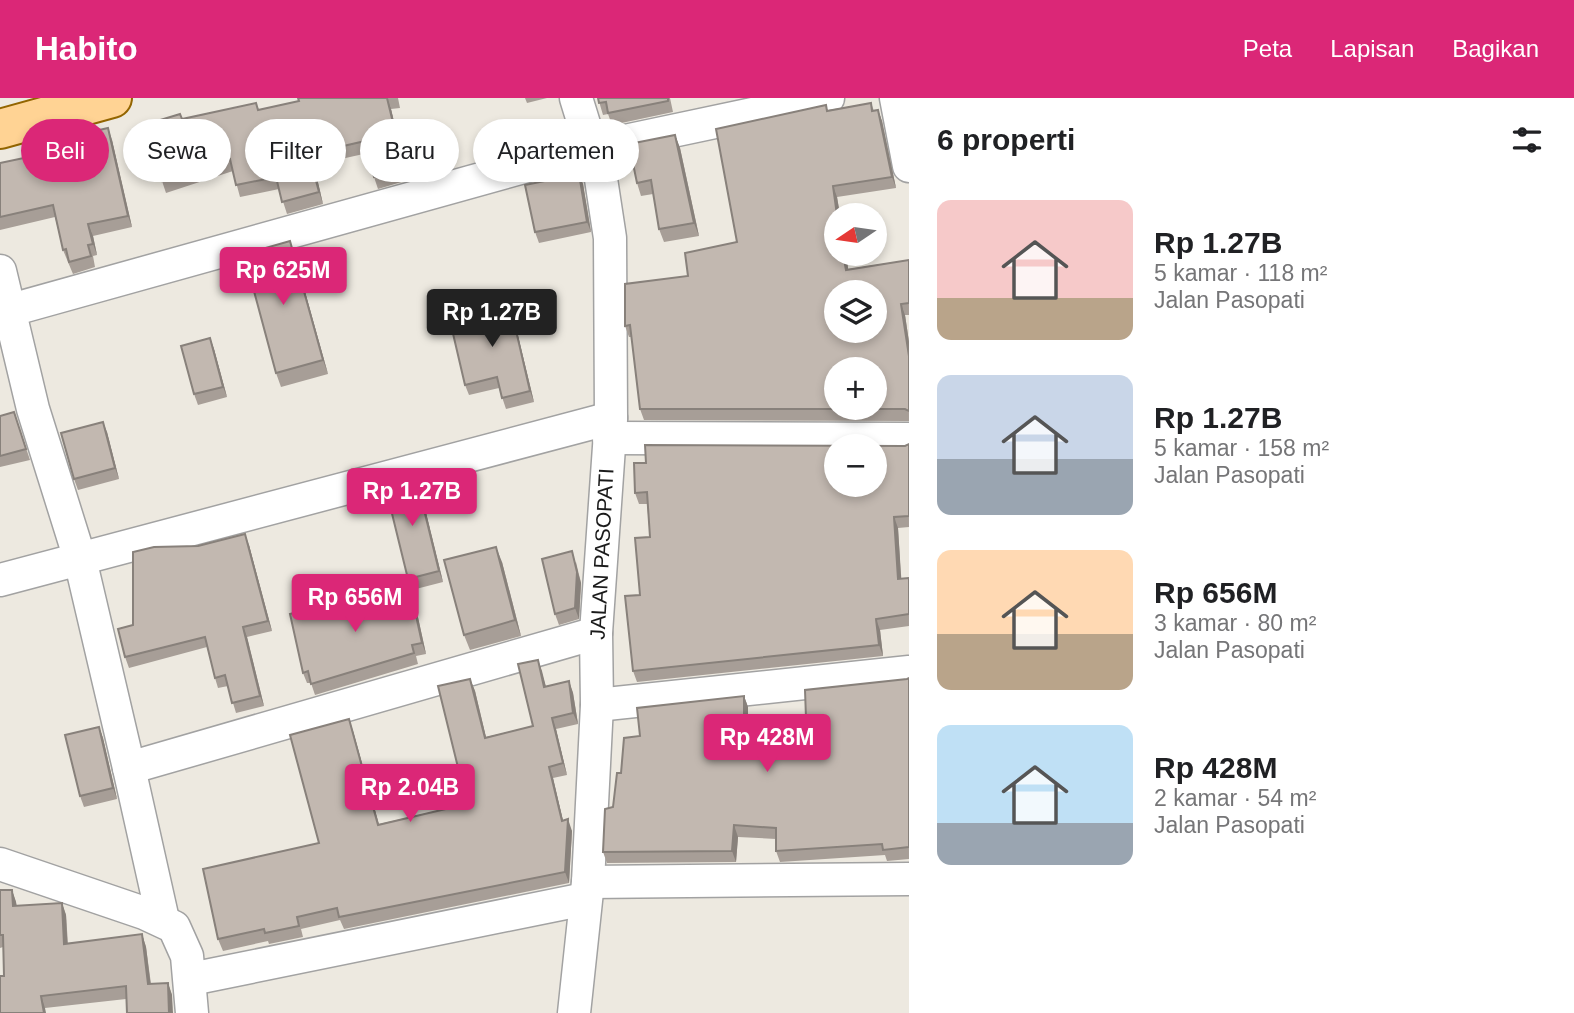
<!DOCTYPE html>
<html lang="id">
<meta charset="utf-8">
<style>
:root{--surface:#fff;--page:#f2f2f2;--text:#202124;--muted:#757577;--accent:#db2777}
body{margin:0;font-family:Helvetica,sans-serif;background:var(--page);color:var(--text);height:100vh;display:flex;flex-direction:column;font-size:26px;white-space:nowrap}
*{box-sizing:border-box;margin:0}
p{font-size:23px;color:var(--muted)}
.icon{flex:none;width:38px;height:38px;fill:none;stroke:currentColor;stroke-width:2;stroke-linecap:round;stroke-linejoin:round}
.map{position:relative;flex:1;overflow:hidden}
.sheet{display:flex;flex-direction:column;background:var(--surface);width:665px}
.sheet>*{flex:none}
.hud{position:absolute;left:21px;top:21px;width:665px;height:63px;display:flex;gap:14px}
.needle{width:46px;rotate:257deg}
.buttons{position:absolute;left:824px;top:105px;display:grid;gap:14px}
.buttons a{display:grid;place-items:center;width:63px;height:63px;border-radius:50%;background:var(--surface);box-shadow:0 4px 10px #0003;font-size:35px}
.price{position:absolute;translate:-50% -60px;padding:0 16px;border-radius:7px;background:var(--accent);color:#fff;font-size:23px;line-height:46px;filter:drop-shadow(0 2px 4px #0008)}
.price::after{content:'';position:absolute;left:50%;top:42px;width:21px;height:16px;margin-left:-10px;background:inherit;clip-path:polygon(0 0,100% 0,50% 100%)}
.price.on{background:#222;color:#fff}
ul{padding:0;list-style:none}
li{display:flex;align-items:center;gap:21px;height:175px;padding:0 28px}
li span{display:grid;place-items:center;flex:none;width:196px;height:140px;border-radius:14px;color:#555}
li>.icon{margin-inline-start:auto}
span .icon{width:84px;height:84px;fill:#fffc;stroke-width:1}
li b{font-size:30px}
h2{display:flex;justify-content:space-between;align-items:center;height:84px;padding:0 28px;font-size:30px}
.pill{padding:0 24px;border-radius:32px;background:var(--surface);box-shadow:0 4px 10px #0003;font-size:24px;line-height:63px}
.pill.on{background:var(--accent);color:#fff}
header{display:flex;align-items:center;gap:42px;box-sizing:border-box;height:98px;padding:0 35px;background:var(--accent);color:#fff}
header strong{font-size:33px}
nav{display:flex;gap:38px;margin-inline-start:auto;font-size:24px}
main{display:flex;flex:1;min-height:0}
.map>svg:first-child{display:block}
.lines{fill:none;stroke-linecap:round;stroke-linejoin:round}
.minor-casing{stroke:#a2a2a2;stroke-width:35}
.major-casing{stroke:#936500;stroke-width:42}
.minor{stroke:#fff;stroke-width:32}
.major{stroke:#ffd394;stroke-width:38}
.wall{fill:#a79e97}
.shaded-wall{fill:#88817b}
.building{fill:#c2b8b0;stroke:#88817b;stroke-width:2;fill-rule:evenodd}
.labels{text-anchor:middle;stroke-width:5;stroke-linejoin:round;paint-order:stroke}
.street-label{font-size:21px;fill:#1b1b1b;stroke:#fff}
</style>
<header>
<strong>Habito</strong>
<nav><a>Peta</a><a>Lapisan</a><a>Bagikan</a></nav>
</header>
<main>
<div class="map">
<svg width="909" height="915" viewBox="0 0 909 915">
<rect width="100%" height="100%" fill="#ede9e0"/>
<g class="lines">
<!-- minor casing -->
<g class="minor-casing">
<g id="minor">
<polyline points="896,0 909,68"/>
<polyline points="0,173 33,311 80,461 129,670 596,535"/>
<polyline points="0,215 592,50 828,0"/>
<polyline points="609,340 909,341"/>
<polyline points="0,482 611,320"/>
<polyline points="597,607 909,574"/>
<polyline points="129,670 163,822"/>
<polyline points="0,766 144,815 174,829 187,858 192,915"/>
<polyline points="588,784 909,781"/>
<polyline points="191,881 585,801"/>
<polyline points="574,915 588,784 597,607 596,535 611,320 610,140 601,81 576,0"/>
</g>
</g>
<!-- major casing -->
<g class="major-casing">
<polyline id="major" points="0,31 112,0"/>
</g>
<!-- minor -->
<use href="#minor" class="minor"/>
<!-- major -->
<use href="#major" class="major"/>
</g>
<!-- wall -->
<g class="wall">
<polygon points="298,0 398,0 400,10 391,11 408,82 378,91 374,79 368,55 314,67 323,106 287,116 279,91 240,99 233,73 166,95 162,83 182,21 259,12 299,3"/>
<polygon points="525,0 547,0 527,5"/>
<polygon points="598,0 670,0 673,14 612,27 608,16 603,17"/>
<polygon points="871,5 874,13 878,12 882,23 896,90 837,99 840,117 836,117 836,156 846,156 848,171 909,162 909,217 905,217 909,244 909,323 644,322 640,311 632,239 629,239 625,228 737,144 828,12"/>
<polygon points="675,37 680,50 699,138 664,144 659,131 653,96 641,98 637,85"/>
<polygon points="112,42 132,129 93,138 97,157 93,158 95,169 73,176 63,152 55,119 0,132 0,65"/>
<polygon points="579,76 583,86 591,134 539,145 535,134"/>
<polygon points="295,158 328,276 281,289 276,275"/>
<polygon points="511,209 534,304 506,311 499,290 469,297 465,287 483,220"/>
<polygon points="210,240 214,251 227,299 198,307 194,296"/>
<polygon points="14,314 30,362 0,369 0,318"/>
<polygon points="107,334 119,381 78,392 74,381"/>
<polygon points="909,346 909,429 898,430 901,481 909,480 909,528 880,532 883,558 637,584 633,573 640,497 650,439 647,406 639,406 635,395 905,348"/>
<polygon points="416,379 420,390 443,484 412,492 408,481"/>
<polygon points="249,447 272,533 247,539 264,608 236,615 228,588 218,590 215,580 207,549 129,570 125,559 198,448"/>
<polygon points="502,464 521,538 470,552 464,537"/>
<polygon points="576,464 581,485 579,521 559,527 555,516"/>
<polygon points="414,501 426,556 416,558 418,566 315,597 311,585 307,585 303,575 358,502"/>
<polygon points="538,562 546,589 569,583 573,595 578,626 556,631 567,677 553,680 563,723 572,733 569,785 344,831 340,822 301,831 303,839 269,846 268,843 223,853 218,841 319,745 353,633 379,726 467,706 470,581 475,593 486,639 533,628"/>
<polygon points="909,580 909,761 887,763 885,757 780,764 776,753 776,741 738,739 736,764 607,765 603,754 613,709 621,675 640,638 744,598 748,609 748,619 806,620"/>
<polygon points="99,629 103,640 117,701 84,709 80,698"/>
<polygon points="0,792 12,792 16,804 17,808 62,805 66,817 68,846 142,836 146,849 151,886 168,885 172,897 126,901 45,910 4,878 3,849 0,850"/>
</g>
<!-- shaded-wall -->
<g class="shaded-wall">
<polygon points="387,0 391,11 408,82 404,70"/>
<polygon points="878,12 882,23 896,90 892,79"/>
<polygon points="108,30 112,42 132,129 128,118"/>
<polygon points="675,37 680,50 699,138 694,125"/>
<polygon points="309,56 314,67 323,106 319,94"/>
<polygon points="579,76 583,86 591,134 587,124"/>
<polygon points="833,88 837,99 840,117 837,117"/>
<polygon points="88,126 93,138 97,157 93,146"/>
<polygon points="290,143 295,158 328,276 323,262"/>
<polygon points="843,156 846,156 850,183 846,172"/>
<polygon points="508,198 511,209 534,304 530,293"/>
<polygon points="901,206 905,217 909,244 909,258"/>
<polygon points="210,240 214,251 227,299 223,289"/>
<polygon points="103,324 107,334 119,381 115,370"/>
<polygon points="416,379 420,390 443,484 439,473"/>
<polygon points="894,419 898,430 902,492 898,481"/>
<polygon points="245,436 249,447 272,533 268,523"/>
<polygon points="496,449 502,464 521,538 515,522"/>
<polygon points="572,453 581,485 579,521 575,510"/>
<polygon points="410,490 414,501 426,556 422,545"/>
<polygon points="876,521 880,532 883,558 879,547"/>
<polygon points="243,529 247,539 264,608 260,598"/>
<polygon points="538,562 542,573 549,601 544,589"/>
<polygon points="470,581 475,593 489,652 485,640"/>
<polygon points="569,583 573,595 578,626 573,615"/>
<polygon points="744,598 748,609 748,630 744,619"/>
<polygon points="552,620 556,631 567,677 563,665"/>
<polygon points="349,621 353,633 382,738 378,727"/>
<polygon points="99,629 103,640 117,701 113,690"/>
<polygon points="549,669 553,680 566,735 562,723"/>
<polygon points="568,721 572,733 569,785 565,774"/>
<polygon points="734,727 738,739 736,764 732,753"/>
<polygon points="12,792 16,804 17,820 13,808"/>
<polygon points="62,805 66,817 68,859 64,846"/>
<polygon points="142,836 146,849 152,898 148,886"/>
<polygon points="168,885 172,897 173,915 169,915"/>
<polygon points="41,898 45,910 46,915 44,915"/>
</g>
<!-- building -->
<g class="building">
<polygon points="298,0 387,0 404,70 374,79 365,43 309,56 319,94 282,104 276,79 236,87 230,61 162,83 144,27 180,16 182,21 256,5 258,12 299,3"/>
<polygon points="598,0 668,0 668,3 608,15 606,4 599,5"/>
<path d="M 871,5 L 872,13 L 878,12 L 892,79 L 833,88 L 837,117 L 836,156 L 843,156 L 846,172 L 909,162 L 909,205 L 901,206 L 909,258 L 909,313 L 905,311 L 640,311 L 630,227 L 625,228 L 625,186 L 688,178 L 685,155 L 737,144 L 716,31 L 826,7 L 827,13 ZM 836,194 L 875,194 L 875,233 L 836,233 ZM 836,271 L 875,271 L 875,310 L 836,310 Z"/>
<polygon points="108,30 128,118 88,126 93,146 88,147 91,158 69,164 66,151 63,152 53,107 0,119 0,65 76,49 73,38"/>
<polygon points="675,37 694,125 659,131 651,82 637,85 629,46"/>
<polygon points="579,76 587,124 535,134 525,87"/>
<polygon points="290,143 323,262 276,275 244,156"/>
<polygon points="508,198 530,293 502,300 497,279 465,287 451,227 483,220 479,205"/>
<polygon points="210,240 223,289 194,296 181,248"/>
<polygon points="14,314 26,351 0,358 0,318"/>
<polygon points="103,324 115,370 74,381 61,335"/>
<path d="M 909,346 L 909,418 L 894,419 L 898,481 L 909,480 L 909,516 L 876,521 L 879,547 L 633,573 L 625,498 L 640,497 L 635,440 L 650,439 L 647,394 L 635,395 L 634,365 L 646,365 L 645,347 L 905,348 ZM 836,348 L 875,348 L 875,387 L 836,387 Z"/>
<polygon points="416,379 439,473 408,481 385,387"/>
<polygon points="245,436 268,523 243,529 260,598 232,605 225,577 215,580 205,539 125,559 118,531 133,527 133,454 154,449 198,448"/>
<polygon points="496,449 515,522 464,537 444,462"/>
<polygon points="572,453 577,474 575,510 555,516 542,461"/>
<polygon points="410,490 422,545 412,547 414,555 311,586 308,573 303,575 290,516 356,498 357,502"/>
<polygon points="538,562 544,589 569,583 573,615 552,620 563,665 549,669 562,723 568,721 565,774 339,819 337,810 297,819 299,828 265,835 264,831 218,841 203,771 319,745 290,637 349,621 378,727 467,706 438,588 470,581 485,640 533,628 518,566"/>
<polygon points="909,580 909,749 883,752 882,746 776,753 776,730 734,727 732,753 603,754 605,711 613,709 617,675 621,675 624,640 640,638 637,610 744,598 744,619 806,620 805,592 907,581"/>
<polygon points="99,629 113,690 80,698 65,637"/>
<polygon points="0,792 12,792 13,808 62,805 64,846 142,836 148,886 168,885 169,915 127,915 126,888 41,898 44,915 0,915 0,878 4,878 3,837 0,837"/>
</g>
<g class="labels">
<!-- street labels -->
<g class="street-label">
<text transform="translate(602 456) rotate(-87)" y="7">JALAN PASOPATI</text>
</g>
</g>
</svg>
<div class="buttons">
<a><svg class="needle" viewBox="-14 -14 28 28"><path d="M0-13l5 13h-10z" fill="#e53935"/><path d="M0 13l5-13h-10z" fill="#757577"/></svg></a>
<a><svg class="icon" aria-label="layers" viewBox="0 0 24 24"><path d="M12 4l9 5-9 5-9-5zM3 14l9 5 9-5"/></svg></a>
<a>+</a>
<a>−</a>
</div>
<b class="price" style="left:283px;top:209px">Rp 625M</b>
<b class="price on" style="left:492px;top:251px">Rp 1.27B</b>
<b class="price" style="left:412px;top:430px">Rp 1.27B</b>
<b class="price" style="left:355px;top:536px">Rp 656M</b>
<b class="price" style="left:767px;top:676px">Rp 428M</b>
<b class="price" style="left:410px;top:726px">Rp 2.04B</b>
<div class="hud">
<a class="pill on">Beli</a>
<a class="pill">Sewa</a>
<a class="pill">Filter</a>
<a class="pill">Baru</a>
<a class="pill">Apartemen</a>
</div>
</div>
<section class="sheet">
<h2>6 properti<svg class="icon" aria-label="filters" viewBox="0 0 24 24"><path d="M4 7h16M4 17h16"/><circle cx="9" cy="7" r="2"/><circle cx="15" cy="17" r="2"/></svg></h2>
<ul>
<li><span style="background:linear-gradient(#f6c9c9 70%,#b9a48a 0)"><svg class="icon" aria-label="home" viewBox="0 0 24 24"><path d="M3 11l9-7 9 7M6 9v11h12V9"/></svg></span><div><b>Rp 1.27B</b><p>5 kamar · 118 m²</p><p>Jalan Pasopati</p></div></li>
<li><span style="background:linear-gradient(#c9d6e8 60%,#9aa5b1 0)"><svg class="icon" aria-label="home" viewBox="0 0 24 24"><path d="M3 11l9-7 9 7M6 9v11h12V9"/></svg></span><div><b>Rp 1.27B</b><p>5 kamar · 158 m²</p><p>Jalan Pasopati</p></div></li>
<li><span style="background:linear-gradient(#ffd9b3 60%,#b9a48a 0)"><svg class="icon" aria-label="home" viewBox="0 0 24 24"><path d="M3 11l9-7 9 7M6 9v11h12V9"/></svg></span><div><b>Rp 656M</b><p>3 kamar · 80 m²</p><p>Jalan Pasopati</p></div></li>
<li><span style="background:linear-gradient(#bfe0f5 70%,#9aa5b1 0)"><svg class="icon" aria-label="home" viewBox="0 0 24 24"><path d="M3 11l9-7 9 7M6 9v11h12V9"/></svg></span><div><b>Rp 428M</b><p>2 kamar · 54 m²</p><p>Jalan Pasopati</p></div></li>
</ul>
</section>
</main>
